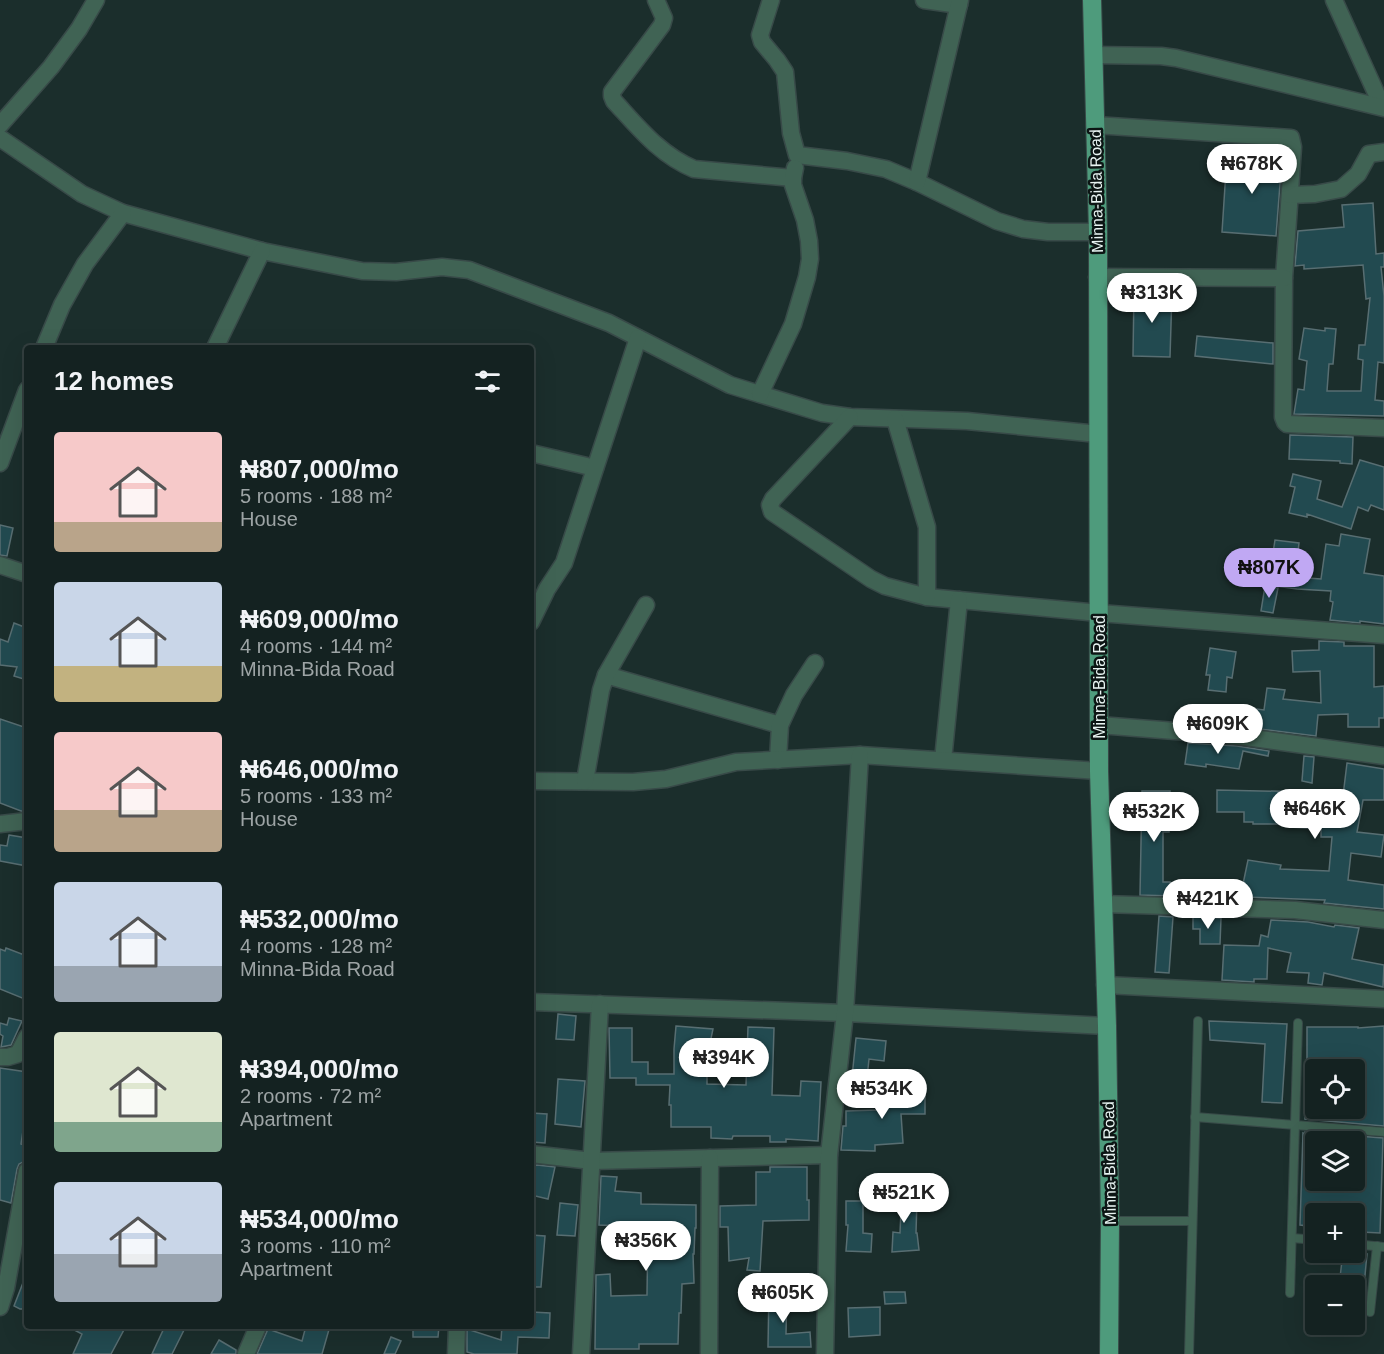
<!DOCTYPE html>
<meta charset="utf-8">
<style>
:root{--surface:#142221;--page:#212f2e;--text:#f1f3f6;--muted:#9da4a5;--line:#333f3f;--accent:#c0a8f3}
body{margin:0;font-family:Helvetica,sans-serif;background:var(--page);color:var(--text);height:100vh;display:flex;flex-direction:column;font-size:22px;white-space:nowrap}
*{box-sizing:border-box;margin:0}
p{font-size:20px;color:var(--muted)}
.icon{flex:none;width:33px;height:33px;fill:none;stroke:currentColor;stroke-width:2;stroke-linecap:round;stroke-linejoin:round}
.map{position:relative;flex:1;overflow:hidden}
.side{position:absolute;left:24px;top:345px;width:510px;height:984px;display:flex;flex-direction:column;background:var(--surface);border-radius:6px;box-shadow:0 6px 24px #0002,0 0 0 2px var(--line)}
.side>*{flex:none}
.fabs{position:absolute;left:1305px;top:1059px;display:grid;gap:12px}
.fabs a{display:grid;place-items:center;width:60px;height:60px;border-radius:6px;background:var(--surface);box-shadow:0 6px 24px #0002,0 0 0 2px var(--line);font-size:30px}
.price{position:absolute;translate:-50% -51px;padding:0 14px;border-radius:21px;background:#fff;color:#222;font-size:20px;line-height:39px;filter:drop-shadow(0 2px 3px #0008)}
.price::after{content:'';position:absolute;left:50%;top:36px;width:18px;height:14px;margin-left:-9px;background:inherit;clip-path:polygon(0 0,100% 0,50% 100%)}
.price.active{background:var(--accent);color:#111}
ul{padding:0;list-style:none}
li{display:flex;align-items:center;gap:18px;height:150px;padding:0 30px}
li span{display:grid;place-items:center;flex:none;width:168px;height:120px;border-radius:6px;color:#555}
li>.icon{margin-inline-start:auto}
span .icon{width:72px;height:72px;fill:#fffc;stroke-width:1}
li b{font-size:26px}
h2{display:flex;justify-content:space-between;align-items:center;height:72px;padding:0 30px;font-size:26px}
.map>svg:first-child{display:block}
.building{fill:#224a50;stroke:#586e72;stroke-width:1.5;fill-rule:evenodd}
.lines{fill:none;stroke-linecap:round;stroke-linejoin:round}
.lane-casing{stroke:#384a48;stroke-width:10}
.street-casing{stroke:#384a48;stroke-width:19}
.primary-casing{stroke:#384a48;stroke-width:20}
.lane{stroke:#406354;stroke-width:8}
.street{stroke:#406354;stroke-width:16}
.primary{stroke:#4e9b7c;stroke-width:18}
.labels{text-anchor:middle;stroke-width:5;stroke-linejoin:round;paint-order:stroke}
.street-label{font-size:16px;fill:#e8f4f2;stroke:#0c1514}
</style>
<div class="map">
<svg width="1384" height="1354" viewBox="0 0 1384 1354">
<rect width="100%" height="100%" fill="#1b2e2c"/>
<!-- building -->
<g class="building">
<polygon points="1227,155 1282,158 1276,236 1222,232"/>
<polygon points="1373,203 1376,254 1384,253 1384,267 1381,267 1384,296 1384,363 1378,362 1375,400 1384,401 1384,416 1294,414 1298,389 1304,390 1307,361 1299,359 1304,328 1325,331 1325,328 1336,329 1333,364 1329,364 1327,391 1361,391 1363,360 1358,359 1359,345 1365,345 1370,298 1366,299 1363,265 1304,269 1304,265 1295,266 1298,231 1344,227 1342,205"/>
<polygon points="1134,291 1172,292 1170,357 1133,356"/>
<polygon points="1197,336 1273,343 1273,364 1195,356"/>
<polygon points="1290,435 1353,437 1352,464 1340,463 1340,461 1289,459"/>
<polygon points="1360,460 1384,467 1384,510 1371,505 1368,511 1358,507 1351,529 1307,514 1307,517 1289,513 1295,487 1290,486 1293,474 1321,481 1317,499 1342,507"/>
<polygon points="0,525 13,528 7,556 0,555"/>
<polygon points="1341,534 1370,539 1364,573 1384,576 1384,624 1360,621 1360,623 1330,620 1333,602 1330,601 1331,591 1297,589 1268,585 1275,540 1299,543 1295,577 1321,579 1326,544 1339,546"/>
<polygon points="1265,586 1278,588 1273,613 1261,611"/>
<polygon points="14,623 27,628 27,680 14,676 17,667 0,665 0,639 8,642"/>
<polygon points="1319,641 1344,642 1344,646 1374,646 1374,687 1384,686 1384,718 1379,718 1379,727 1348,727 1348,714 1318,715 1316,736 1227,725 1229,714 1247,717 1249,708 1264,710 1267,688 1285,690 1283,699 1321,703 1320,671 1293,672 1292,651 1319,650"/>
<polygon points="1210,648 1236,652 1232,678 1227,677 1226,692 1208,690 1210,675 1206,675"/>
<polygon points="0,719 27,728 27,811 21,811 0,803"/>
<polygon points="1188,743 1237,746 1269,751 1268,756 1243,751 1239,769 1206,764 1206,767 1185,764"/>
<polygon points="1304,756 1314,757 1312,783 1302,781"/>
<polygon points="1347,763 1384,769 1384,800 1363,800 1357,832 1384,835 1381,857 1351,853 1348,880 1384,885 1384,909 1324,903 1325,900 1244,897 1245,884 1243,884 1248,860 1281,865 1280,869 1329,871 1332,837 1321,837 1321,829 1290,827 1291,824 1253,824 1253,822 1244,822 1244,812 1217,812 1217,790 1312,792 1311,803 1342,804"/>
<polygon points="1142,791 1170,791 1169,832 1163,832 1163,882 1170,882 1170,888 1174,888 1174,896 1140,895"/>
<polygon points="9,835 27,838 27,866 0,861 0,845 7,846"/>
<polygon points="1159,916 1173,917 1169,973 1155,972"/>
<polygon points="1193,917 1221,918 1220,944 1200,944 1200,929 1193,929"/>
<polygon points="1271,920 1308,922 1334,927 1335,925 1359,928 1352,959 1384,965 1383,987 1324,973 1322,985 1308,983 1309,973 1287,972 1291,953 1268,948 1267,979 1254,979 1254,982 1222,980 1224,945 1259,946 1261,935 1268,937"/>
<polygon points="6,948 27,956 27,1000 0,989 0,949 5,951"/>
<polygon points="558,1014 576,1016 574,1040 556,1039"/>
<polygon points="9,1018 22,1021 11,1045 1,1047 3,1036 0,1034 0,1023 7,1025"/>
<polygon points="1209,1021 1287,1024 1282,1103 1262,1102 1265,1044 1210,1040"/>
<polygon points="676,1026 713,1029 709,1048 707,1070 707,1084 746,1085 748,1027 774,1028 772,1095 800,1096 801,1081 821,1082 818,1141 786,1139 786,1142 770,1142 770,1136 733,1136 732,1139 711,1138 711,1127 671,1127 671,1105 669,1105 670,1085 636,1085 636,1078 610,1078 609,1028 632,1028 632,1062 648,1062 648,1074 674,1074 674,1049"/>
<polygon points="1384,1026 1384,1126 1305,1119 1306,1108 1354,1108 1354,1070 1307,1070 1307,1027 1358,1027 1358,1028"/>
<polygon points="856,1038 886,1041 884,1061 869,1059 866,1088 851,1087"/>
<polygon points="0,1068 27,1072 27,1104 21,1144 27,1146 27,1149 25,1161 19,1164 17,1169 11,1203 0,1200"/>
<polygon points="558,1079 585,1081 581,1127 555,1124"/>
<polygon points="905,1089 925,1089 925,1114 901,1114 903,1143 875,1145 875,1151 841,1150 843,1126 846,1126 846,1111 878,1110 878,1091"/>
<polygon points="531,1113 547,1114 545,1143 531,1142"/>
<path d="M 1305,1132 L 1383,1138 L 1380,1233 L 1361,1232 L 1362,1216 L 1354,1216 L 1354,1214 L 1316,1214 L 1316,1227 L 1300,1225 L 1303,1133 L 1305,1134 ZM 1316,1142 L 1354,1142 L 1354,1180 L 1316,1180 Z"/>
<polygon points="537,1165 555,1167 548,1199 531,1195 531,1166"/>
<polygon points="770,1167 807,1167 807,1200 809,1200 809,1220 763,1221 760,1271 747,1270 749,1258 729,1261 728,1227 720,1227 720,1206 756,1205 756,1172 770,1172"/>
<polygon points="601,1176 617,1177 615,1191 641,1193 641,1204 696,1205 696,1228 695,1228 694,1254 693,1254 694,1283 682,1284 681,1313 679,1313 678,1344 639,1344 639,1349 595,1349 596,1275 610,1274 611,1296 647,1295 648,1227 599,1225"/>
<polygon points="917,1199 916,1233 917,1233 919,1250 892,1252 893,1232 900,1233 901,1210 876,1210 876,1202"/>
<polygon points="846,1201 863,1201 863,1233 872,1234 871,1252 846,1251 848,1225 846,1225"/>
<polygon points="560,1203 578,1205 575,1236 557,1235"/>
<polygon points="531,1235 545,1236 541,1287 531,1287"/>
<polygon points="1343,1252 1367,1254 1364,1286 1339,1286"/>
<polygon points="26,1275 27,1304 25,1309 20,1309 14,1306"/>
<polygon points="769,1290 787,1291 786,1334 810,1332 811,1347 768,1347"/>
<polygon points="884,1292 905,1292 906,1303 885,1304"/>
<polygon points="880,1307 880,1335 849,1337 848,1308"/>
<polygon points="531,1312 550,1313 549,1338 518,1337 517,1354 474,1354 467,1352 467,1329 501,1340 502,1326 531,1326"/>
<polygon points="67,1326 126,1326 111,1354 73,1354 82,1334"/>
<polygon points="165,1326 186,1326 172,1354 152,1354"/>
<polygon points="306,1326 330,1326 322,1354 257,1354 268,1329 302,1341"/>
<polygon points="413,1326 439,1326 438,1337 413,1337"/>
<polygon points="391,1337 401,1341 395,1354 384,1354"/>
<polygon points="219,1340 236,1350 236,1354 211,1354"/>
</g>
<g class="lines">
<!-- lane casing -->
<g class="lane-casing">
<g id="lane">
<polyline points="1195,1117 1384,1132"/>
<polyline points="1110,1221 1192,1221"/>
<polyline points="1292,1238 1316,1240"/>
<polyline points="1354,1244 1384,1247"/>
<polyline points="1290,1293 1298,1023"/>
<polyline points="1370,1312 1377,1246"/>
<polyline points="1189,1354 1198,1021"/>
</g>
</g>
<!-- street casing -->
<g class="street-casing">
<g id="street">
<path d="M 656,0 L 664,18 L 662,25 L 612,92 L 612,96 L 614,101 C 638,127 660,155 694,169 L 793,178"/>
<polyline points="771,0 760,35 762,42 777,60 785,72 791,133 797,155 847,161 886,169 917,182 997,221 1023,229 1048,232 1098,232"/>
<polyline points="924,0 959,5"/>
<polyline points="1334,0 1382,106"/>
<polyline points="1094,55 1161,56 1176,58 1384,108"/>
<polyline points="0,125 51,67 79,29 96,0"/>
<polyline points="1095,125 1291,138 1293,147 1284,278 1283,417 1285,422 1287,424 1384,428"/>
<polyline points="0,138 82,194 123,213 262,251 362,271 396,272 442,267 469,270 609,323 730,385 822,413 850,417 967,421 1098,434"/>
<polyline points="917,182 960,0"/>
<polyline points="1290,195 1315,194 1341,189 1358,174 1369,154 1384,152"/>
<polyline points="1097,277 1284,278"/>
<polyline points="44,348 62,305 85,264 123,213"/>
<polyline points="215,348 262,251"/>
<polyline points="760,394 793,324 807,277 810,259 809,241 805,220 793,185 793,178 795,168"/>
<polyline points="850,417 773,499 770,505 772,512 871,579 885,586 927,597 1099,613 1384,635"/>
<polyline points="895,419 927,527 927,597"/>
<polyline points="531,453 595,468"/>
<polyline points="0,463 27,390"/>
<polyline points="0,565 27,574"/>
<polyline points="531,622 547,589 564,563 638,338"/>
<polyline points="606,675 780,725"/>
<polyline points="1099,725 1238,736 1384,756"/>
<polyline points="778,760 780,725 794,695 815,663"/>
<polyline points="943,760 959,600"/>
<polyline points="531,781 633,782 666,779 736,762 860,755 1099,771"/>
<polyline points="585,781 601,690 606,675 646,605"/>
<polyline points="0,824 27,821"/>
<polyline points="1103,904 1295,910 1384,920"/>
<polyline points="1105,985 1384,999"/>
<polyline points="531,1002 845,1013 1107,1026"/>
<polyline points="0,1057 8,1057 18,1054 27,1037"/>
<polyline points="531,1154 592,1161 829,1155"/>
<polyline points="0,1307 6,1288 27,1171"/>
<polyline points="246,1354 258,1326"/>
<polyline points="456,1354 457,1326"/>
<polyline points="581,1354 600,1004"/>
<polyline points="709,1354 710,1158"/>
<polyline points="825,1354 829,1155 845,1013 860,755"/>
</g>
</g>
<!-- primary casing -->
<g class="primary-casing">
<polyline id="primary" points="1092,0 1098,232 1099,771 1107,1026 1110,1221 1109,1354"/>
</g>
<!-- lane -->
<use href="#lane" class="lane"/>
<!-- street -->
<use href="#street" class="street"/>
<!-- primary -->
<use href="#primary" class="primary"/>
</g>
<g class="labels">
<!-- street labels -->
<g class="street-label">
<text transform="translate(1096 191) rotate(-91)" y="6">Minna-Bida Road</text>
<text transform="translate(1099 677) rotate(-90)" y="6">Minna-Bida Road</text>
<text transform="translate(1109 1163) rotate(-91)" y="6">Minna-Bida Road</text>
</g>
</g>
</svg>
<div class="fabs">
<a><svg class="icon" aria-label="locate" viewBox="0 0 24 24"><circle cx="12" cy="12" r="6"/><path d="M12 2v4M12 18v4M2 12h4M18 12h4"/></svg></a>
<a><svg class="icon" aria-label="layers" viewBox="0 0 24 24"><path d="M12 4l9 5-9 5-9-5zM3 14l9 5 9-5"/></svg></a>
<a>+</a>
<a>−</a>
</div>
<b class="price" style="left:1252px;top:195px">₦678K</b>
<b class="price" style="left:1152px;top:324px">₦313K</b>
<b class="price active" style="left:1269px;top:599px">₦807K</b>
<b class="price" style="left:1218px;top:755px">₦609K</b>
<b class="price" style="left:1315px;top:840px">₦646K</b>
<b class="price" style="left:1154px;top:843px">₦532K</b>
<b class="price" style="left:1208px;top:930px">₦421K</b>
<b class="price" style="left:724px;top:1089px">₦394K</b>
<b class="price" style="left:882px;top:1120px">₦534K</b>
<b class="price" style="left:904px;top:1224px">₦521K</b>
<b class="price" style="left:646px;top:1272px">₦356K</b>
<b class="price" style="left:783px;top:1324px">₦605K</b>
<section class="side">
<h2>12 homes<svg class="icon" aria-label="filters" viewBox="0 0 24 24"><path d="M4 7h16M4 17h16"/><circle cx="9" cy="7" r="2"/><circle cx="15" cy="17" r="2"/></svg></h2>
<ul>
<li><span style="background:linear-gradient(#f6c9c9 75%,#b9a48a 0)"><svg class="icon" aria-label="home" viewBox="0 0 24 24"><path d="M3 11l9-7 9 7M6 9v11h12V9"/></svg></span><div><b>₦807,000/mo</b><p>5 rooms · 188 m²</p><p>House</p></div></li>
<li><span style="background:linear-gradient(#c9d6e8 70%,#c2b280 0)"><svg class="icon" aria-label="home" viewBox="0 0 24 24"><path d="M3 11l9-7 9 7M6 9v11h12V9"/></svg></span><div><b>₦609,000/mo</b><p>4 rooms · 144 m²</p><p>Minna-Bida Road</p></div></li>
<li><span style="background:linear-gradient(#f6c9c9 65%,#b9a48a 0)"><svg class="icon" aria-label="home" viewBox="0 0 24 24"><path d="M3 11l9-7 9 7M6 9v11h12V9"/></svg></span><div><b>₦646,000/mo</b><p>5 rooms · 133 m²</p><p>House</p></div></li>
<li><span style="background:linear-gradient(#c9d6e8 70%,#9aa5b1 0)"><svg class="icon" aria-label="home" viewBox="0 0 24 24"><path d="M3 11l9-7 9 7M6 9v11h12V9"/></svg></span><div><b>₦532,000/mo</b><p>4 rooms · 128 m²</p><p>Minna-Bida Road</p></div></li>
<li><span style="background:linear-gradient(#dfe7d0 75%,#7fa58c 0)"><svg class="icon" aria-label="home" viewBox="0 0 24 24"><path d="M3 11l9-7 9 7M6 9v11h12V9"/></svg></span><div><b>₦394,000/mo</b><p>2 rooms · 72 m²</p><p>Apartment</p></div></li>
<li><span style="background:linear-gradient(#c9d6e8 60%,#9aa5b1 0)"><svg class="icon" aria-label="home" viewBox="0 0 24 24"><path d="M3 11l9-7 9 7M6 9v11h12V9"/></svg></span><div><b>₦534,000/mo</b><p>3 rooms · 110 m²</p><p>Apartment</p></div></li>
</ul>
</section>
</div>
